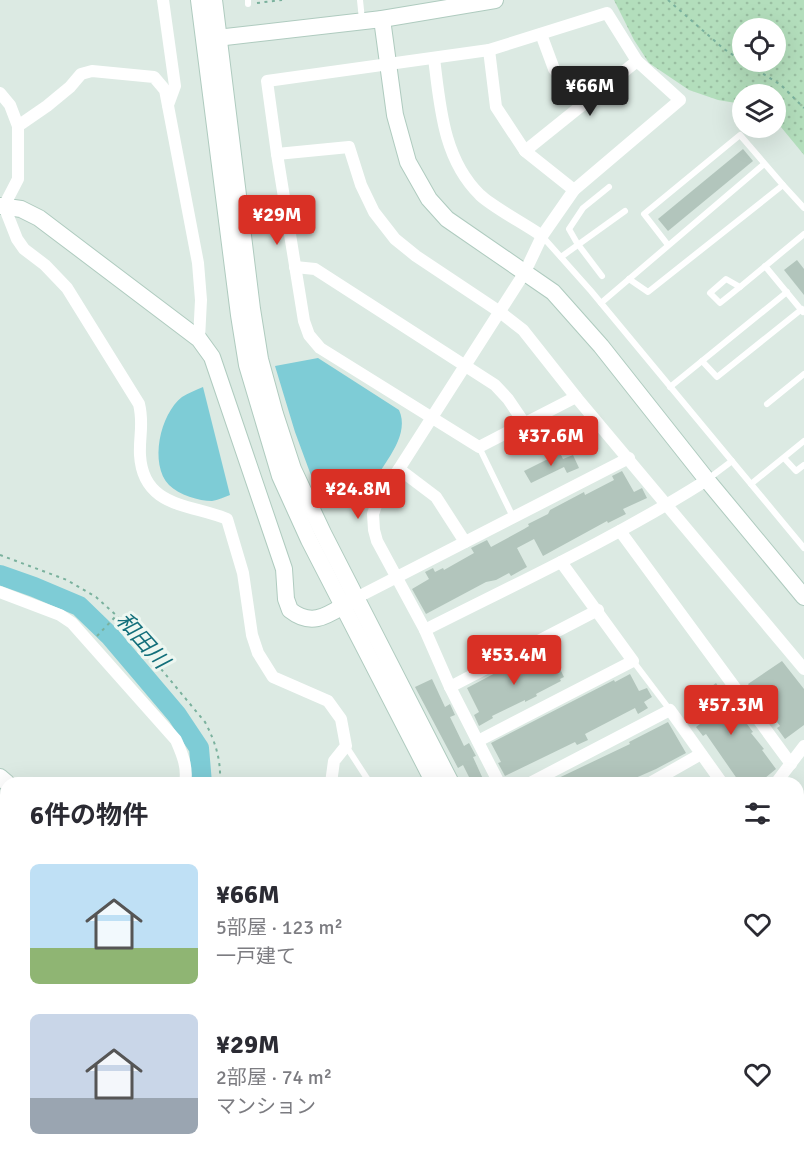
<!DOCTYPE html>
<html lang="ja">
<meta charset="utf-8">
<style>
:root{--surface:#fff;--page:#f7f7f7;--text:#2b2b33;--muted:#7c7c81;--accent:#d93025}
body{margin:0;font-family:Signika,"Noto Sans JP",sans-serif;background:var(--page);color:var(--text);height:100vh;display:flex;flex-direction:column;font-size:22px;white-space:nowrap}
*{box-sizing:border-box;margin:0}
p{font-size:20px;color:var(--muted)}
.icon{flex:none;width:33px;height:33px;fill:none;stroke:currentColor;stroke-width:2;stroke-linecap:round;stroke-linejoin:round}
.map{position:relative;flex:1;overflow:hidden}
.side{position:absolute;left:0px;top:777px;width:804px;height:386px;display:flex;flex-direction:column;background:var(--surface);border-radius:18px 18px 0 0;box-shadow:0 6px 24px #0002}
.side>*{flex:none}
.buttons{position:absolute;left:732px;top:18px;display:grid;gap:12px}
.buttons a{display:grid;place-items:center;width:54px;height:54px;border-radius:50%;background:var(--surface);box-shadow:0 6px 24px #0002;font-size:30px}
.price{position:absolute;translate:-50% -51px;padding:0 14px;border-radius:6px;background:var(--accent);color:#fff;font-size:20px;line-height:39px;filter:drop-shadow(0 2px 3px #0008)}
.price::after{content:'';position:absolute;left:50%;top:36px;width:18px;height:14px;margin-left:-9px;background:inherit;clip-path:polygon(0 0,100% 0,50% 100%)}
.price.selected{background:#222;color:#fff}
ul{padding:0;list-style:none}
li{display:flex;align-items:center;gap:18px;height:150px;padding:0 30px}
li span{display:grid;place-items:center;flex:none;width:168px;height:120px;border-radius:9px;color:#555}
li>.icon{margin-inline-start:auto}
span .icon{width:72px;height:72px;fill:#fffc;stroke-width:1}
li b{font-size:26px}
h2{display:flex;justify-content:space-between;align-items:center;height:72px;padding:0 30px;font-size:26px}
.map>svg:first-child{display:block}
.park{fill:url(#park-dots);fill-rule:evenodd}
.water{fill:#7eccd6}
.lines{fill:none;stroke-linecap:round;stroke-linejoin:round}
.river{stroke:#7eccd6;stroke-width:20}
.building{fill:#b2c5bc}
.secondary-casing{stroke:#afcbbf;stroke-width:18}
.path{stroke:#7ab19d;stroke-width:2;stroke-dasharray:3 4.5;stroke-linecap:butt}
.lane{stroke:#fff;stroke-width:6}
.street{stroke:#fff;stroke-width:12}
.secondary{stroke:#fff;stroke-width:16}
.labels{text-anchor:middle;stroke-width:6;stroke-linejoin:round;paint-order:stroke}
.water-label{font-size:22px;font-style:italic;fill:#136f7b;stroke:#edf7f1}
</style>
<div class="map">
<svg width="804" height="1162" viewBox="0 0 804 1162">
<defs>
<pattern id="park-dots" width="8" height="8" patternUnits="userSpaceOnUse" patternTransform="scale(1.5)"><rect width="8" height="8" fill="#b3debc"/><path d="M2 2h.1M6 6h.1" fill="none" stroke="#9abfa2" stroke-width="1.8" stroke-linecap="round"/></pattern>
</defs>
<rect width="100%" height="100%" fill="#dceae3"/>
<!-- park -->
<path class="park" d="M 614,0 L 804,0 L 804,155 L 776,121 L 776,94 L 742,94 L 742,104 L 718,100 L 689,90 L 649,63 L 634,40 ZM 742,28 L 776,28 L 776,62 L 742,62 Z"/>
<!-- water -->
<g class="water">
<path d="M 318,358 L 399,410 C 410,434 387,459 375,480 L 319,497 L 295,432 L 275,366 Z"/>
<path d="M 203,387 L 230,495 C 224,497 218,500 212,501 C 199,501 179,495 169,485 C 149,464 160,414 182,397 C 188,393 196,390 203,387 Z"/>
</g>
<g class="lines">
<!-- river -->
<g class="river">
<polyline points="0,575 34,587 79,606 110,636 177,715 199,748 202,783"/>
<polyline points="106,1156 107,1162"/>
</g>
</g>
<!-- building -->
<g class="building">
<polygon points="743,149 753,161 668,231 658,219"/>
<polygon points="797,260 804,269 804,295 784,270"/>
<polygon points="560,453 563,459 573,455 579,468 567,473 564,467 531,483 524,471"/>
<polygon points="622,471 634,492 642,488 647,498 623,509 626,514 608,523 607,521 543,556 534,539 517,548 527,567 511,576 509,573 496,580 486,582 426,614 412,589 429,579 425,572 433,568 435,572 443,568 444,570 474,553 471,548 487,540 491,547 524,529 529,526 528,524 548,514 550,510 584,492 585,495 614,480 612,476"/>
<polygon points="544,647 556,671 560,669 564,677 560,679 561,681 536,694 537,696 525,702 525,700 492,716 493,718 479,726 474,715 479,712 467,688 501,670 502,672 531,657 530,655"/>
<polygon points="782,661 804,689 804,725 785,739 777,728 780,726 771,714 774,712 761,694 757,697 748,684"/>
<polygon points="630,674 639,691 647,688 648,690 652,697 644,702 648,708 638,714 635,708 585,734 588,740 577,745 575,742 505,776 498,763 501,762 491,743 614,680 615,682"/>
<polygon points="432,679 445,707 450,704 455,715 450,717 464,746 469,743 476,756 473,757 483,779 475,783 472,783 463,765 458,768 415,687"/>
<polygon points="716,683 723,693 721,695 732,710 735,708 753,732 751,733 764,749 762,750 776,769 759,783 740,783 706,734 703,736 696,727 700,724 698,722 700,720 685,700 695,692 698,696"/>
<polygon points="668,722 686,753 656,769 624,783 592,783 589,777 576,783 548,783 630,744 629,742"/>
</g>
<g class="lines">
<!-- secondary casing -->
<g class="secondary-casing">
<g id="secondary">
<polyline points="199,0 239,315 247,365 280,476 309,540 434,783"/>
<polyline points="214,0 252,309 260,359 275,414 293,469 323,533 451,783"/>
<polyline points="382,19 395,115 408,162 429,199 447,219 553,292 601,346 707,480 804,597"/>
<polyline points="208,39 382,19 495,0"/>
<path d="M 0,206 L 21,209 L 39,218 L 199,339 L 212,357 L 284,569 L 286,599 L 290,610 C 314,629 330,613 353,600"/>
<polyline points="0,777 7,783"/>
<polyline points="798,819 804,811"/>
<polyline points="338,1156 339,1162"/>
<polyline points="631,1156 634,1162"/>
<polyline points="647,1156 650,1162"/>
</g>
</g>
<!-- path -->
<g class="path">
<polyline points="668,0 724,49 742,61"/>
<polyline points="257,3 282,0"/>
<polyline points="744,62 781,85 804,108"/>
<path d="M 0,555 L 67,580 L 96,597 L 117,616 L 205,722 C 216,743 221,760 220,783"/>
<polyline points="97,636 116,616"/>
<polyline points="90,1156 90,1162"/>
<polyline points="124,1156 124,1162"/>
</g>
<!-- lane -->
<g class="lane">
<polyline points="248,0 248,4"/>
<polyline points="360,0 362,20"/>
<polyline points="783,185 804,208"/>
<polyline points="542,236 591,291 804,548"/>
<polyline points="561,257 625,211"/>
<polyline points="765,266 803,312"/>
<polyline points="602,276 577,243 569,229 583,208 609,187"/>
<polyline points="629,279 648,292 783,185 740,135 644,214 668,245"/>
<polygon points="726,279 740,287 720,303 710,293"/>
<polyline points="740,287 804,234"/>
<polyline points="601,303 764,164"/>
<polyline points="702,361 717,377 802,309"/>
<polyline points="670,387 787,292"/>
<polyline points="767,404 804,374"/>
<polyline points="479,447 513,517"/>
<polyline points="784,458 796,471 804,465"/>
<polyline points="708,479 732,461"/>
<polyline points="751,484 804,441"/>
<polyline points="633,661 670,710"/>
<polyline points="346,746 370,783"/>
<polyline points="798,875 804,866"/>
<polyline points="798,896 804,904"/>
<polyline points="0,919 6,914"/>
<polyline points="798,957 804,962"/>
<polyline points="0,1010 6,1009"/>
<polyline points="798,1114 804,1115"/>
<polyline points="798,1135 804,1136"/>
<polyline points="798,1152 804,1158"/>
<polyline points="67,1156 67,1162"/>
</g>
<!-- street -->
<g class="street">
<polyline points="163,0 175,86 168,105"/>
<polyline points="541,34 554,69 583,104"/>
<polyline points="489,50 496,107 525,151 574,190"/>
<path d="M 434,58 C 440,106 443,159 480,195 C 494,208 525,224 542,236"/>
<path d="M 0,93 L 10,105 L 18,126 L 18,179 L 4,206 L 17,239 L 24,249 L 45,265 L 67,288 L 139,404 C 144,424 139,436 140,455 C 143,508 191,504 227,519 L 243,573 L 252,635 L 258,653 L 273,677 L 328,701 L 341,719 L 346,746 L 334,761 L 331,783"/>
<polyline points="18,126 47,106 70,87 81,74 92,71 154,77 165,90 198,263 201,300 199,339"/>
<polyline points="525,151 637,61"/>
<polyline points="277,154 349,147 361,185 374,212 395,239 416,256 500,312 523,330 576,397 804,669"/>
<polyline points="295,267 315,269 495,385 508,399 525,424"/>
<polyline points="399,469 436,497 465,542"/>
<polyline points="620,531 791,764"/>
<path d="M 0,592 L 60,615 L 72,623 L 176,740 C 182,754 188,767 185,783"/>
<polyline points="356,598 629,458"/>
<path d="M 425,630 C 520,582 617,537 707,480"/>
<polyline points="450,687 598,610"/>
<polyline points="478,741 633,661 561,562"/>
<polyline points="499,783 450,687 425,630 377,541 374,530 373,514 379,497 399,469 525,272 542,236 574,190 680,100 637,61 607,13 489,50 267,81 277,154 304,321 309,335 320,348 479,447 576,397"/>
<polyline points="530,783 670,710 722,783"/>
<polyline points="650,783 701,754"/>
<polyline points="776,783 804,746"/>
<polyline points="0,1120 6,1125"/>
<polyline points="695,1156 698,1162"/>
<polyline points="776,1156 780,1162"/>
<polyline points="3,1162 6,1144"/>
<polyline points="488,1162 488,1161"/>
<polyline points="580,1162 582,1156"/>
</g>
<!-- secondary -->
<use href="#secondary" class="secondary"/>
</g>
<g class="labels">
<!-- water labels -->
<g class="water-label">
<text transform="translate(143 640) rotate(48)" y="8">和田川</text>
</g>
</g>
</svg>
<div class="buttons">
<a><svg class="icon" aria-label="locate" viewBox="0 0 24 24"><circle cx="12" cy="12" r="6"/><path d="M12 2v4M12 18v4M2 12h4M18 12h4"/></svg></a>
<a><svg class="icon" aria-label="layers" viewBox="0 0 24 24"><path d="M12 4l9 5-9 5-9-5zM3 14l9 5 9-5"/></svg></a>
</div>
<b class="price selected" style="left:590px;top:117px">¥66M</b>
<b class="price" style="left:277px;top:246px">¥29M</b>
<b class="price" style="left:551px;top:467px">¥37.6M</b>
<b class="price" style="left:358px;top:520px">¥24.8M</b>
<b class="price" style="left:514px;top:686px">¥53.4M</b>
<b class="price" style="left:731px;top:736px">¥57.3M</b>
<section class="side">
<h2>6件の物件<svg class="icon" aria-label="filters" viewBox="0 0 24 24"><path d="M4 7h16M4 17h16"/><circle cx="9" cy="7" r="2"/><circle cx="15" cy="17" r="2"/></svg></h2>
<ul>
<li><span style="background:linear-gradient(#bfe0f5 70%,#8fb573 0)"><svg class="icon" aria-label="home" viewBox="0 0 24 24"><path d="M3 11l9-7 9 7M6 9v11h12V9"/></svg></span><div><b>¥66M</b><p>5部屋 · 123 m²</p><p>一戸建て</p></div><svg class="icon" aria-label="heart" viewBox="0 0 24 24"><path d="M12 20l-8-8c-3-5 5-10 8-4 3-6 11-1 8 4z"/></svg></li>
<li><span style="background:linear-gradient(#c9d6e8 70%,#9aa5b1 0)"><svg class="icon" aria-label="home" viewBox="0 0 24 24"><path d="M3 11l9-7 9 7M6 9v11h12V9"/></svg></span><div><b>¥29M</b><p>2部屋 · 74 m²</p><p>マンション</p></div><svg class="icon" aria-label="heart" viewBox="0 0 24 24"><path d="M12 20l-8-8c-3-5 5-10 8-4 3-6 11-1 8 4z"/></svg></li>
</ul>
</section>
</div>
